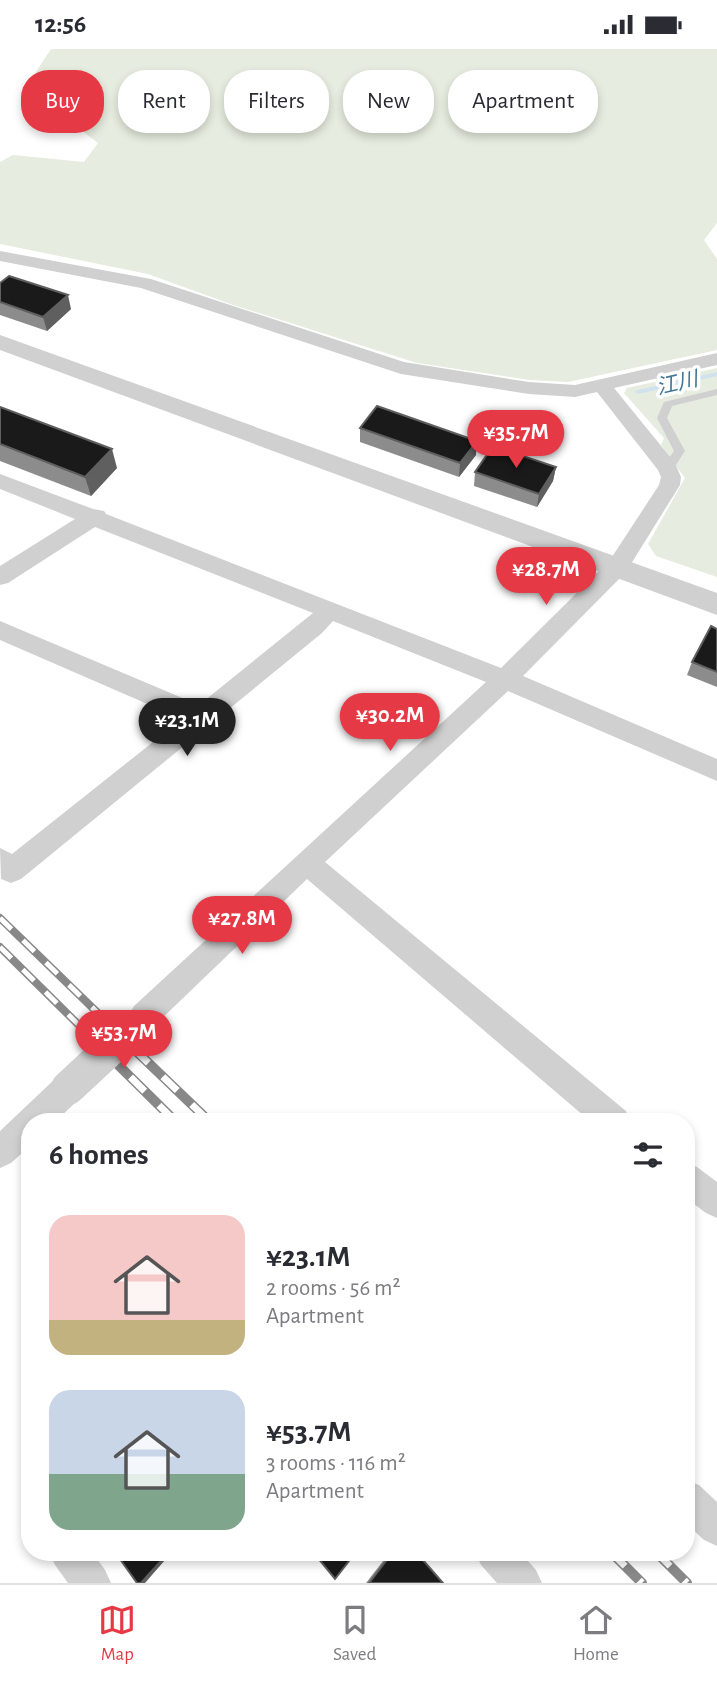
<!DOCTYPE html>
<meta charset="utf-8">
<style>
:root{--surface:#fff;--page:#f7f7f7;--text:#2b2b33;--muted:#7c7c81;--line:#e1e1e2;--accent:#e63946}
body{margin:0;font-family:"Alegreya Sans","Noto Sans JP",sans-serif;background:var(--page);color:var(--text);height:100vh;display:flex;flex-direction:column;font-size:26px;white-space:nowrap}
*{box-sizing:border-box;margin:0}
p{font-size:23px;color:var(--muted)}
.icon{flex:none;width:38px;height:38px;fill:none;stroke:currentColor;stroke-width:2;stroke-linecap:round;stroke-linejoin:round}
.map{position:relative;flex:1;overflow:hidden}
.sheet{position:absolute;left:21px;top:1064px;width:674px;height:448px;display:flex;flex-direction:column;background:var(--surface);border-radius:28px;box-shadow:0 4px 10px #0003}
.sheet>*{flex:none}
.top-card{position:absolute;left:21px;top:21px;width:676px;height:63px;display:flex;gap:14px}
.price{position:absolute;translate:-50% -60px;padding:0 16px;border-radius:24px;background:var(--accent);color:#fff;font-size:23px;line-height:46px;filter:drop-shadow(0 2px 4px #0008)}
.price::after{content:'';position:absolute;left:50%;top:42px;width:21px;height:16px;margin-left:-10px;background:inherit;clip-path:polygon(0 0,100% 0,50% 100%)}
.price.selected{background:#222;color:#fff}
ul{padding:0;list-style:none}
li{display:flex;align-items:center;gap:21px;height:175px;padding:0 28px}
li span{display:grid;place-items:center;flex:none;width:196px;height:140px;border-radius:21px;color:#555}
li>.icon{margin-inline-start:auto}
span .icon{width:84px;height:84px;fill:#fffc;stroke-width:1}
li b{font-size:30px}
h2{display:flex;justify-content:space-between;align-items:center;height:84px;padding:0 28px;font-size:30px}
.pill{padding:0 24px;border-radius:28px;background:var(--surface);box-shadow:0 4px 10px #0003;font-size:24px;line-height:63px}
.pill.selected{background:var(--accent);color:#fff}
.status{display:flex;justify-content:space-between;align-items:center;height:49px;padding:0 35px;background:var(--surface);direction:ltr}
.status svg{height:19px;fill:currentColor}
.tabs{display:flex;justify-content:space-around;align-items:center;height:98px;border-top:2px solid var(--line);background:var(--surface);font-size:19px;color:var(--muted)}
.tabs a{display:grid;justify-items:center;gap:4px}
.tabs .selected{color:var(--accent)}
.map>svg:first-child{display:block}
.green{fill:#e6ecdf}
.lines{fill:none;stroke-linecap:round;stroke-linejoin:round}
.stream{fill:#cfe2ee;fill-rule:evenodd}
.service{fill:#d0d0d0;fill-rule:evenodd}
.minor{fill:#d0d0d0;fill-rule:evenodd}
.tertiary{fill:#d0d0d0;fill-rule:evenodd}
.rail-far1-casing{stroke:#888;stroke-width:8}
.rail-casing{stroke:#888;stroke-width:10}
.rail-far1{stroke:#fff;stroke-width:5;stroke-dasharray:16;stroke-linecap:butt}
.rail{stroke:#fff;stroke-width:7;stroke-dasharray:20;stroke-linecap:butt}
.minor-bridge-far1{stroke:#d0d0d0;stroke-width:26}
.minor-bridge{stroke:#d0d0d0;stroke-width:34}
.wall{fill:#8c8c8c}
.shaded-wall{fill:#5f5f5f}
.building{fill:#1a1a1a;stroke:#5f5f5f;stroke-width:2}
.labels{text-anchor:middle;stroke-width:7;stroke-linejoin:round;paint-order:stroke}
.far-water-label{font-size:21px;font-style:italic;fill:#3f7597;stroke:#fff}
</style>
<div class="status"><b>12:56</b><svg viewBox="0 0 49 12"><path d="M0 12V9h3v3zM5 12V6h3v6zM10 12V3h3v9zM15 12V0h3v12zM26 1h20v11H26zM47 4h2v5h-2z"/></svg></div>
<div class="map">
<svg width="717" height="1534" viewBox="0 0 717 1534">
<rect width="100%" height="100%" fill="#fff"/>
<!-- green -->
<g class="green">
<polygon points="51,0 717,0 717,174 704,191 717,210 717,301 568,333 530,331 417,314 233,256 148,225 0,195 0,113 13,106 84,113 98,94 74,76 29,64 24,41"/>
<polygon points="717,319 717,528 656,507 648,495 685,429 661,396 664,389 624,344 627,339"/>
</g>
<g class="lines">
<!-- stream -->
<polygon class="stream" points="717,323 717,327 638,345 634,343 638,341"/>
<!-- service -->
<polygon class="service" points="717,340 717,346 672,357 667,369 685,402 672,422 664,422 662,419 674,402 657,369 664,353"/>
<!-- minor -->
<g class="minor">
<polygon points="0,202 151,230 404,313 529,333 575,336 717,304 717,316 614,339 675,414 681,428 680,436 626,523 523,627 717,710 717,732 508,642 325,813 626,1062 630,1073 591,1073 307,830 154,977 144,981 134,977 129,967 134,957 486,633 333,572 322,584 21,830 11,834 1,830 0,799 12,805 182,670 0,591 0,572 199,656 313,564 95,478 8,534 0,536 0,517 75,470 0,440 0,425 93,460 104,462 106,465 501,619 610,511 659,436 661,428 658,421 597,343 575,348 529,345 401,325 141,239 0,212"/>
<polygon points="68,1024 79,1028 83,1039 79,1050 55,1073 30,1073 30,1097 11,1114 0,1119 0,1082 57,1028"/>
<polygon points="686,1113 697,1118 717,1133 717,1169 706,1164 686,1149"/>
<polygon points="686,1431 699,1436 717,1453 717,1497 704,1491 686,1474"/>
<polygon points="49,1503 92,1503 105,1521 111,1534 68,1534 55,1516"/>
<polygon points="475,1503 520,1503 536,1521 542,1534 497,1534 481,1516"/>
</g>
<!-- tertiary -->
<polygon class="tertiary" points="0,286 717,544 717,566 0,301"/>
<!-- rail-far1 casing -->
<g class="rail-far1-casing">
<g id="rail-far1">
<polyline points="0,869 136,1001"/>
<polyline points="0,898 104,1001"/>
</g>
</g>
<!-- rail casing -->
<g class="rail-casing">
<g id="rail">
<polyline points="102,1000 176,1073"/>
<polyline points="134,1000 210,1073"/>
<polyline points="611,1503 642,1534"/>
<polyline points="656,1503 687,1534"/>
</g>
</g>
<!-- rail-far1 -->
<use href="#rail-far1" class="rail-far1"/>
<!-- rail -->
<use href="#rail" class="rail"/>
<!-- minor-bridge-far1 -->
<polyline class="minor-bridge-far1" points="108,1001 144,967"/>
<!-- minor-bridge -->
<polyline class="minor-bridge" points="68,1039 110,1000"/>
</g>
<!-- wall -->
<g class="wall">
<polygon points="0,234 71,260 47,282 0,266"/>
<polygon points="0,358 117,419 91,447 0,412"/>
<polygon points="360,379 476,406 459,428 360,393"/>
<polygon points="556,418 553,432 537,458 474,437 475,423"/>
<polygon points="717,580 717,638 687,626 692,613"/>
<polygon points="390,1503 416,1503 443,1534 366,1534"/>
</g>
<!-- shaded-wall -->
<g class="shaded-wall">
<polygon points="68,246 71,260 47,282 43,268"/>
<polygon points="477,392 476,406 459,428 460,414"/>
<polygon points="112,400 117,419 91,447 85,428"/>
<polygon points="556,418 553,432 537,458 539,445"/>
<polygon points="169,1503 172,1503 145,1534 141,1534"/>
</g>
<!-- building -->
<g class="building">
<polygon points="9,227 68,246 43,268 0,253 0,234"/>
<polygon points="377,357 477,392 460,414 360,379"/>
<polygon points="0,358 112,400 85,428 0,395"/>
<polygon points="493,397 556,418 539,445 475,423"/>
<polygon points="711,577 717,580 717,623 692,613"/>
<polygon points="115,1503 169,1503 141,1534 137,1534"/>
<polygon points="313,1503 356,1503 335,1530"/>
<polygon points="393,1503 416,1503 443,1534 369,1534"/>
</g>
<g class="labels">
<!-- far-water labels -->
<g class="far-water-label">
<text transform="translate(677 334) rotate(-13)" y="7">江川</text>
</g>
</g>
</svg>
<b class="price" style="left:516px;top:421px">¥35.7M</b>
<b class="price" style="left:546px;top:558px">¥28.7M</b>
<b class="price" style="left:390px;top:704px">¥30.2M</b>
<b class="price selected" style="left:187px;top:709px">¥23.1M</b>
<b class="price" style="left:242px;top:907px">¥27.8M</b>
<b class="price" style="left:124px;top:1021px">¥53.7M</b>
<div class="top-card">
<a class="pill selected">Buy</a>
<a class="pill">Rent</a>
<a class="pill">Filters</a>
<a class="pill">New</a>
<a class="pill">Apartment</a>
</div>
<section class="sheet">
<h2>6 homes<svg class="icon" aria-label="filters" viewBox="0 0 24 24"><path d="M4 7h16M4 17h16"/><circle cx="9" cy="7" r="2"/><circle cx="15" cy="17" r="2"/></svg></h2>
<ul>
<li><span style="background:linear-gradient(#f6c9c9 75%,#c2b280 0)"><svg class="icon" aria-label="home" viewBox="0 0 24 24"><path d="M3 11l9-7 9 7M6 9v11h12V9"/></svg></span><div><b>¥23.1M</b><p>2 rooms · 56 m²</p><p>Apartment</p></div></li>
<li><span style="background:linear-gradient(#c9d6e8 60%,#7fa58c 0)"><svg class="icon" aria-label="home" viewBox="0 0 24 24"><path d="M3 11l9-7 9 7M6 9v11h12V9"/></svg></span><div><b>¥53.7M</b><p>3 rooms · 116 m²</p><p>Apartment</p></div></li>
</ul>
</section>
</div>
<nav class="tabs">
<a class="selected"><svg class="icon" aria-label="map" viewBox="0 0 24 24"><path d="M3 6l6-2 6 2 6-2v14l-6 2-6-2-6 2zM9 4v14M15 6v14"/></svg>Map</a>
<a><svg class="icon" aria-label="saved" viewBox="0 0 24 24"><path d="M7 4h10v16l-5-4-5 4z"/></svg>Saved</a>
<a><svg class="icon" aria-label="home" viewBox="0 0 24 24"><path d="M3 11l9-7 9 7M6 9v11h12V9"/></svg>Home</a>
</nav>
